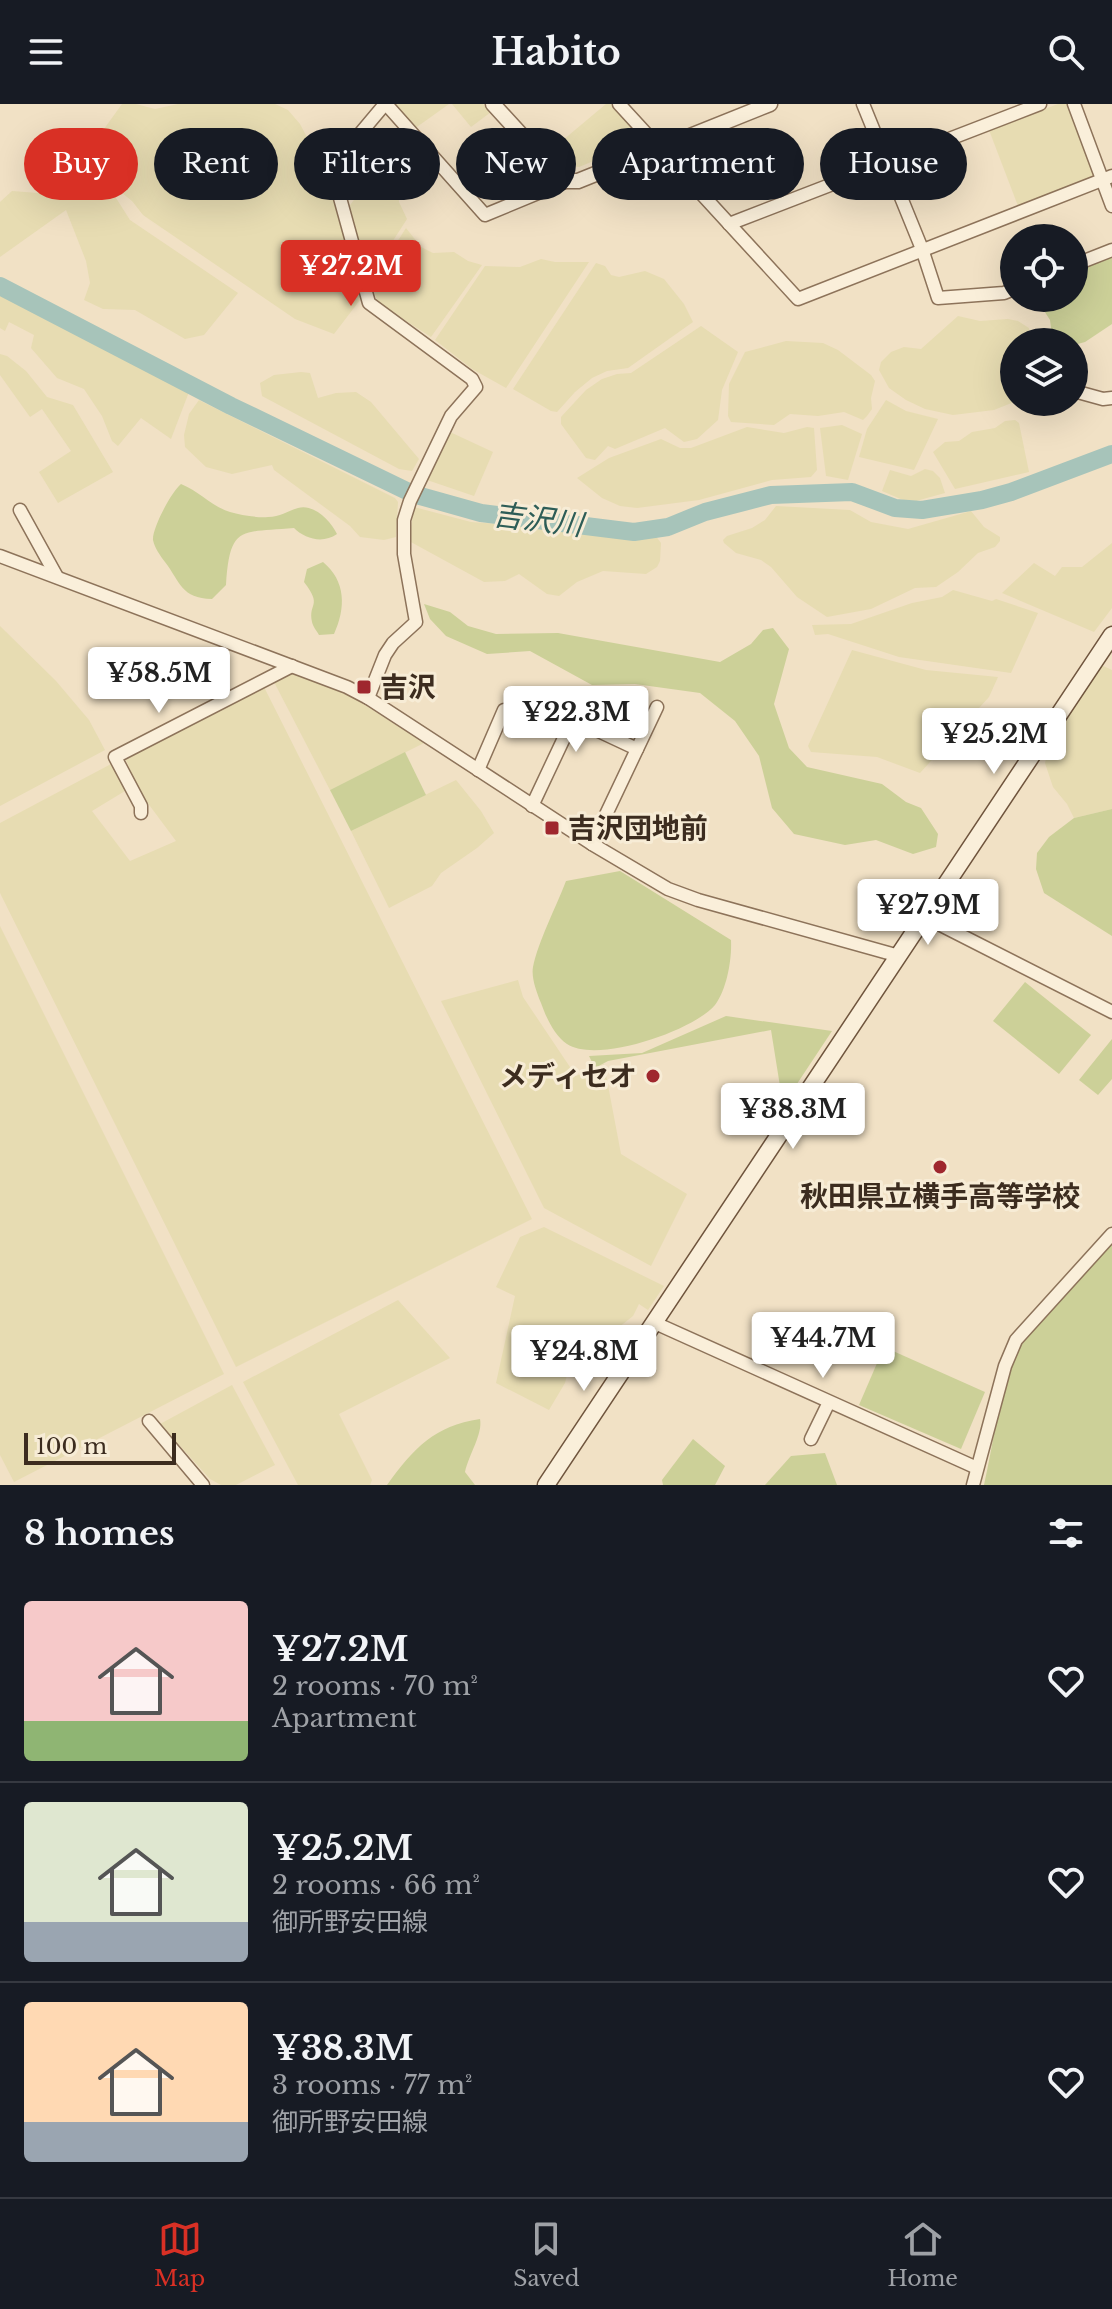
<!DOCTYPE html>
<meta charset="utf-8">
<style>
:root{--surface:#171b24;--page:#242831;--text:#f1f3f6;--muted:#9ea1a6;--line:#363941;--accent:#d93025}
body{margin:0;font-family:"Libre Baskerville","Noto Sans JP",serif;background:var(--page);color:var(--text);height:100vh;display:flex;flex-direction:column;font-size:30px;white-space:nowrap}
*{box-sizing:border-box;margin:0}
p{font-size:26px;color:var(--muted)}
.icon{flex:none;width:44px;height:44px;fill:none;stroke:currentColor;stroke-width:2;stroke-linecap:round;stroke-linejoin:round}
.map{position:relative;height:1381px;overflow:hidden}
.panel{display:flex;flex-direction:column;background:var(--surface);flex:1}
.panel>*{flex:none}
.hud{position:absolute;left:24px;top:24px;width:1064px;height:72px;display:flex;gap:16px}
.controls{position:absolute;left:1000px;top:120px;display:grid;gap:16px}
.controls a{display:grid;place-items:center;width:88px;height:88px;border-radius:50%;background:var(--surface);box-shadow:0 8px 32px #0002;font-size:40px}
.scale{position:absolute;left:24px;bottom:20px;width:152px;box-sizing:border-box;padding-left:8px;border:4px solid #3c2c1f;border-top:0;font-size:22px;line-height:28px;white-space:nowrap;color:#3c2c1f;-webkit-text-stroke:6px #f7ecd6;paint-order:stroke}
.price{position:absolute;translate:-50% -68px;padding:0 18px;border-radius:8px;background:#fff;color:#222;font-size:26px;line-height:52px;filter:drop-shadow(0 2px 4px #0008)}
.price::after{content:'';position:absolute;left:50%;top:48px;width:24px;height:18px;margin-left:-12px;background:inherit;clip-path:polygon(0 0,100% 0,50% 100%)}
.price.active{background:var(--accent);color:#fff}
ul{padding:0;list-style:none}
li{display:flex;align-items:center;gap:24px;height:200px;padding:0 24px}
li+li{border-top:2px solid var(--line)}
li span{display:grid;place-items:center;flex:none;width:224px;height:160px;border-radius:8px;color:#555}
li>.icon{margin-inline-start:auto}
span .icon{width:96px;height:96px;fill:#fffc;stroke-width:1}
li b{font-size:34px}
h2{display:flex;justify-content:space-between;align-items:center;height:96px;padding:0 24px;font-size:34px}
.pill{padding:0 28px;border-radius:36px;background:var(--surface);box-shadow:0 8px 32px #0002;font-size:28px;line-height:72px}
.pill.active{background:var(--accent);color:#fff}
header{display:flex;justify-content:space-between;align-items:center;height:104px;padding:0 24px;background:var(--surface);font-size:36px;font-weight:700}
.dock{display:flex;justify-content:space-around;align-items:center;height:112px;border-top:2px solid var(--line);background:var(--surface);font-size:22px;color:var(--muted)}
.dock a{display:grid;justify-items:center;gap:4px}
.dock .active{color:var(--accent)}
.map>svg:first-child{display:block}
.farmland{fill:#e7dcb2}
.green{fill:#ccd098}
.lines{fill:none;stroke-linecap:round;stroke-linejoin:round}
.river{stroke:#a7c4ba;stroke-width:18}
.minor-casing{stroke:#8d735a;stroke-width:15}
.tertiary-casing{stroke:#8d735a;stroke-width:17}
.secondary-casing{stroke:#6f543d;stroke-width:19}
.minor{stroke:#faefda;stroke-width:12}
.tertiary{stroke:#faefda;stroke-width:14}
.secondary{stroke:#faefda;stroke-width:16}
.poi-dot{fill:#9f272e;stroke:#f7ecd6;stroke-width:3}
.labels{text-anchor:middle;stroke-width:6;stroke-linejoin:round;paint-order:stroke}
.poi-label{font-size:28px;font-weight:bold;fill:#3c2c1f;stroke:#f7ecd6;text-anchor:start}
.water-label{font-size:30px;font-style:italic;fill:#2d5d57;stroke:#f7ecd6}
</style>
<header><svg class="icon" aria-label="menu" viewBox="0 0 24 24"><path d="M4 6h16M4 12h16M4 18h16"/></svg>Habito<svg class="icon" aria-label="search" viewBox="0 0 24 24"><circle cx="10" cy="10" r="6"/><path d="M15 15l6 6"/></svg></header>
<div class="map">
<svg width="1112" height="1381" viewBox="0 0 1112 1381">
<rect width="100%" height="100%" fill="#f1e1c5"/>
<!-- farmland -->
<g class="farmland">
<polygon points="122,0 136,0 155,5 178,0 275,0 288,6 300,20 317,52 323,73 332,78 360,196 334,230 295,215 143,111 132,97 86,60 96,36"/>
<polygon points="392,0 449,0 414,25"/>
<polygon points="452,0 483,0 491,8 471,23"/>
<polygon points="606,0 611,0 645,36 579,63 562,61 550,47"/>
<polygon points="1058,0 1068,0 1095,73 1018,102 989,26"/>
<polygon points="730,23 749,68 706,82 677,56 675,48 677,44"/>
<polygon points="395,40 404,51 404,66 398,79 399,98 407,115 369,174 348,104"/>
<polygon points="359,49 377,58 347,98 347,81"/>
<polygon points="80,70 99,81 116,94 130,116 238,189 204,231 185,235 135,206 103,205 84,196 90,179 86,157 66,106 0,153 0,98 12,87 51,90"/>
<polygon points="406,124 421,143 433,149 454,148 468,157 482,161 431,233 378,199 371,179"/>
<polygon points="541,155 555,158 589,158 506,284 472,265 435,236 485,162 520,163"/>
<polygon points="596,159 605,162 611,171 619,173 645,167 664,175 684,200 693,218 628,264 607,267 592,274 575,288 557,308 551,307 513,285"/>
<polygon points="0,185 90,237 189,288 171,335 141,314 118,342 112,337 102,312 84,285 57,274 31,244 34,231 9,218 5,227 0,224"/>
<polygon points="958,212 980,217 1008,215 1018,217 1029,224 1031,238 1014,238 1014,298 994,306 953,311 925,305 906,296 889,284 879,266 881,258 891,248 904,243 921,245"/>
<polygon points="701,222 738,248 722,286 718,316 697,335 684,338 665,324 615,345 608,342 595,356 586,354 561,320 561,313 586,286 602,275 617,270 631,269"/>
<polygon points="786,237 823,239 838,246 871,271 875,277 871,294 872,305 867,312 863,316 844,308 818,312 790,310 774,321 731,318 728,312 729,280 745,248"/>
<polygon points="0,250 7,252 26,267 47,293 73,301 113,368 58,399 39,368 71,347 42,305 30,313 0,271"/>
<polygon points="301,268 310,269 318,294 336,289 356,288 371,298 419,355 412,367 399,365 262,292 260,279 274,271"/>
<polygon points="199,296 395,394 398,398 396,433 384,436 360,433 350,422 274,366 272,361 232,370 206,363 185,343 184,331 189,310"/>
<polygon points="886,296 906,307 938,315 914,366 859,353 867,325"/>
<polygon points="1015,316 1019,319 1029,368 955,385 933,348 945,338 959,337 972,328 995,324 1005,317"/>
<polygon points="842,321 862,330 848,376 826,372 820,324"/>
<polygon points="747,323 784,329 807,323 814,324 817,366 811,373 772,376 699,396 637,404 620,402 602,394 577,374 609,354 661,335 680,344 691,344"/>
<polygon points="450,328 493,348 474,392 427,376"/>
<polygon points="925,365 933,367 940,374 945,389 916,397 903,396 882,387 890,366 911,372"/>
<polygon points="776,402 850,406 871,418 908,425 971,407 984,423 1000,433 1000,437 995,443 978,449 958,468 936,483 915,484 871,505 827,513 797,493 771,463 761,456 736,449 724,439 723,436 727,432 752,424 765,416"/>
<polygon points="414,403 471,418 655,431 661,439 660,457 657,463 646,470 603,467 577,478 559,492 547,490 519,470 505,477 484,478 409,437"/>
<polygon points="1112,439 1112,504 1094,528 1002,489 1034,459 1055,472 1062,463 1082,463"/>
<polygon points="953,486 992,497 996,495 1038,509 1011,569 899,553 828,530 815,531 812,521 851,520 912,499 942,493"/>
<polygon points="0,522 56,577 89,616 105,646 0,702"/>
<polygon points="852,546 926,566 998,573 989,593 920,669 877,653 811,648 808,642"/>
<polygon points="1101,561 1112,566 1112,705 1074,714 1067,700 1053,683 1045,659 1050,637"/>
<polygon points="293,568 354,594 424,639 330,686 274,578"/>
<polygon points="264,583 532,1115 236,1263 0,789 0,719 111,660 125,687 92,707 130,757 176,737 141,690 125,654"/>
<polygon points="456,676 481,707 494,729 477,744 441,769 432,782 389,804 351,727"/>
<polygon points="0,822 224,1270 14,1378 0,1351"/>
<polygon points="518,876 523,893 576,972 604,960 621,1050 687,1090 651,1162 544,1104 441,897"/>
<polygon points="544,1123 664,1182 648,1206 639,1200 633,1212 569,1263 565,1279 549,1306 496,1279 515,1192 496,1183 520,1133"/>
<polygon points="398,1196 450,1254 339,1310 372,1376 370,1381 298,1381 243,1278"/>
<polygon points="232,1281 275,1361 236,1381 221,1381 210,1375 160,1320"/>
</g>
<!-- green -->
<g class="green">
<polygon points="1112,152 1112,220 1085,238 1074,241 1074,238 1058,238 1052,231 1050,216 1036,194 1074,194 1074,166"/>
<path d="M 181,380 C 199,387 211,402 230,408 C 241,411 257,414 268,413 C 280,413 287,407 298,404 C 313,399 331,417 337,430 C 323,440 305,435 294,424 C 241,429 230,420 226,481 L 212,495 C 181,494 181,479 165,458 C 160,451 155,445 153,436 C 152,424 172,387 181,380 Z"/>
<path d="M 323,458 C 346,477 346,504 334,530 L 319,531 C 317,527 313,523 312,518 C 308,498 323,503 304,478 L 307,465 Z"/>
<polygon points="424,500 450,508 468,522 496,530 558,529 720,558 751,540 763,526 773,524 789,545 774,600 789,644 807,663 882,680 906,698 921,704 938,730 936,743 913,750 876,736 845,741 794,730 772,704 759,652 735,617 700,589 635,580 592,581 530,547 487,550 446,532 430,515"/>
<polygon points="405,648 426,691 351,727 330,686"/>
<polygon points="1112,705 1112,832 1044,789 1036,765 1037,749 1049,733 1074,714"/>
<path d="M 620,767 L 731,836 C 732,855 727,885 715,901 C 693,927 597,960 567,940 C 554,931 546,913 541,899 C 537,889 531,874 533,863 C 538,838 556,803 566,777 Z"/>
<polygon points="1025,878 1091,931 1059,970 993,917"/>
<polygon points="726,912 832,927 783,1001 771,926 608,957 595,964 589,952 642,949"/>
<polygon points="1112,935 1112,975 1098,991 1079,976"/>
<path d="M 1112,1134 L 1112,1381 L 984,1381 C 995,1334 999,1280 1023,1238 C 1043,1203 1085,1165 1112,1134 Z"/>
<polygon points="884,1243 985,1288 961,1345 859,1301"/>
<path d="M 480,1315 C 483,1330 469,1350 465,1368 L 475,1381 L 387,1381 C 414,1344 434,1322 480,1315 Z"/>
<polygon points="693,1335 725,1362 715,1381 663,1381 662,1376"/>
<polygon points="825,1349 837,1381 765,1381 791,1352"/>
</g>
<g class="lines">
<!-- river -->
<polyline class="river" points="0,182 231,302 413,390 481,409 634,428 668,423 705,408 771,391 852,388 895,404 922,406 982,396 1011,388 1112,350"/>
<!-- minor casing -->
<g class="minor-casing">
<g id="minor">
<polyline points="386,0 485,111 567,77"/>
<polyline points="619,0 798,195 1112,72"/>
<polyline points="863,0 922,145 938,194 1004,189 1014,185"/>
<polyline points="1074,0 1112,102"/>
<polyline points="729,120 1040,0"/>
<polyline points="1074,161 1112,146"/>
<polyline points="1074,287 1103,295 1112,294"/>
<polyline points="20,406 57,473"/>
<polyline points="0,452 347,583 368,594 592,740 668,785 698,796 899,852"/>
<polyline points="368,594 385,551 393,539 416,518 404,450 404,416 410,397 451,312 476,283 472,275 369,199 340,94 353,38 385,0"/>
<polyline points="478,666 504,606"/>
<polyline points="532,702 573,615 637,645"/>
<polyline points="141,709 141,702 115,653 292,562"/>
<polyline points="592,740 657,603"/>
<polyline points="925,813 1112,908"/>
<polyline points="655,1219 977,1364"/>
<polyline points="149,1317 203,1381"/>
<polyline points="811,1335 829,1298"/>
<polyline points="973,1381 1005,1262 1016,1236 1112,1130"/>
</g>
</g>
<!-- tertiary casing -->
<g class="tertiary-casing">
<polyline id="tertiary" points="493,0 558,71 567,77 578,77 770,0"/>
</g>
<!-- secondary casing -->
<g class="secondary-casing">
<polyline id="secondary" points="546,1381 1112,531"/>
</g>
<!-- minor -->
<use href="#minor" class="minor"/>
<!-- tertiary -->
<use href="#tertiary" class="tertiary"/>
<!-- secondary -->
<use href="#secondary" class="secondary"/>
</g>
<!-- markers -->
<g class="poi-dot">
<rect x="356" y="575" width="16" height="16" rx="4"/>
<rect x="544" y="716" width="16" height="16" rx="4"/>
<circle cx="653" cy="972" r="8"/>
<circle cx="940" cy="1063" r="8"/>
</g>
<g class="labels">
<!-- poi labels -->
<g class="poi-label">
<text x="380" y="593">吉沢</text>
<text x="568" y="734">吉沢団地前</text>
<text x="637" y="982" text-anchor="end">メディセオ</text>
<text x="940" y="1102" text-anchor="middle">秋田県立横手高等学校</text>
</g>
<!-- water labels -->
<g class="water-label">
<text transform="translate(538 416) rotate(7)" y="10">吉沢川</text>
</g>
</g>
</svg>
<div class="controls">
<a><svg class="icon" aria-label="locate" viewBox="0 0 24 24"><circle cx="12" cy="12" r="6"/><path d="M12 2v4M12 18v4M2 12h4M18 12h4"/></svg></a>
<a><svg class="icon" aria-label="layers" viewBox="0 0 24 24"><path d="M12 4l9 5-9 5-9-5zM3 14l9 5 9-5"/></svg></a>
</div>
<div class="scale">100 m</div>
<b class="price active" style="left:351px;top:204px">¥27.2M</b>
<b class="price" style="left:159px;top:611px">¥58.5M</b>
<b class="price" style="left:576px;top:650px">¥22.3M</b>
<b class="price" style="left:994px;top:672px">¥25.2M</b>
<b class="price" style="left:928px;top:843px">¥27.9M</b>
<b class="price" style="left:793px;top:1047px">¥38.3M</b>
<b class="price" style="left:823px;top:1276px">¥44.7M</b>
<b class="price" style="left:584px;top:1289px">¥24.8M</b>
<div class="hud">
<a class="pill active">Buy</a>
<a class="pill">Rent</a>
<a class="pill">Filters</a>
<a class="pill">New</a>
<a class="pill">Apartment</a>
<a class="pill">House</a>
</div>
</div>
<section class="panel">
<h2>8 homes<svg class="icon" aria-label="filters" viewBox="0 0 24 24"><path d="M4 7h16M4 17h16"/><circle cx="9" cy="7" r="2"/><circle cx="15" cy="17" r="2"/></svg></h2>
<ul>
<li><span style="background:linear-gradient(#f6c9c9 75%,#8fb573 0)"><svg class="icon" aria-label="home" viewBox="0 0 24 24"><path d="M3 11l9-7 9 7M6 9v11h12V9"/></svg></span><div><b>¥27.2M</b><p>2 rooms · 70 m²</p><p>Apartment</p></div><svg class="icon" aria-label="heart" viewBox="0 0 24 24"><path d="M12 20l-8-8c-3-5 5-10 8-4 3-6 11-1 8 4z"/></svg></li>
<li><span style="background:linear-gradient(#dfe7d0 75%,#9aa5b1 0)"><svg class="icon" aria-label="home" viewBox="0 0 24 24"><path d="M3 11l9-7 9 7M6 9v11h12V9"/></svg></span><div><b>¥25.2M</b><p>2 rooms · 66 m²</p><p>御所野安田線</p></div><svg class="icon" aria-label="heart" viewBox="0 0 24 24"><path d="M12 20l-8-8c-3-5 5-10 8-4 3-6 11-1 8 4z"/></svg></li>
<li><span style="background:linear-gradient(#ffd9b3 75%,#9aa5b1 0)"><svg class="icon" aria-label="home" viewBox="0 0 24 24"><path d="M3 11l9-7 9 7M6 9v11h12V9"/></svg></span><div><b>¥38.3M</b><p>3 rooms · 77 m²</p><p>御所野安田線</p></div><svg class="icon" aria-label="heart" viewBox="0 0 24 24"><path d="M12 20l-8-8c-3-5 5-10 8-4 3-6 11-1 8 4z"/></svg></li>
</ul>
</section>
<nav class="dock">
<a class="active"><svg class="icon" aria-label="map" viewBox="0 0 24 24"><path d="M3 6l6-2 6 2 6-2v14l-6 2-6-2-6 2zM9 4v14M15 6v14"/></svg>Map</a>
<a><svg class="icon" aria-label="saved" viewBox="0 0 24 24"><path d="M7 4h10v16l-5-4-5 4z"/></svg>Saved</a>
<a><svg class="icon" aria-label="home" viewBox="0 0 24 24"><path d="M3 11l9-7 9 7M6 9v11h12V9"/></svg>Home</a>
</nav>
